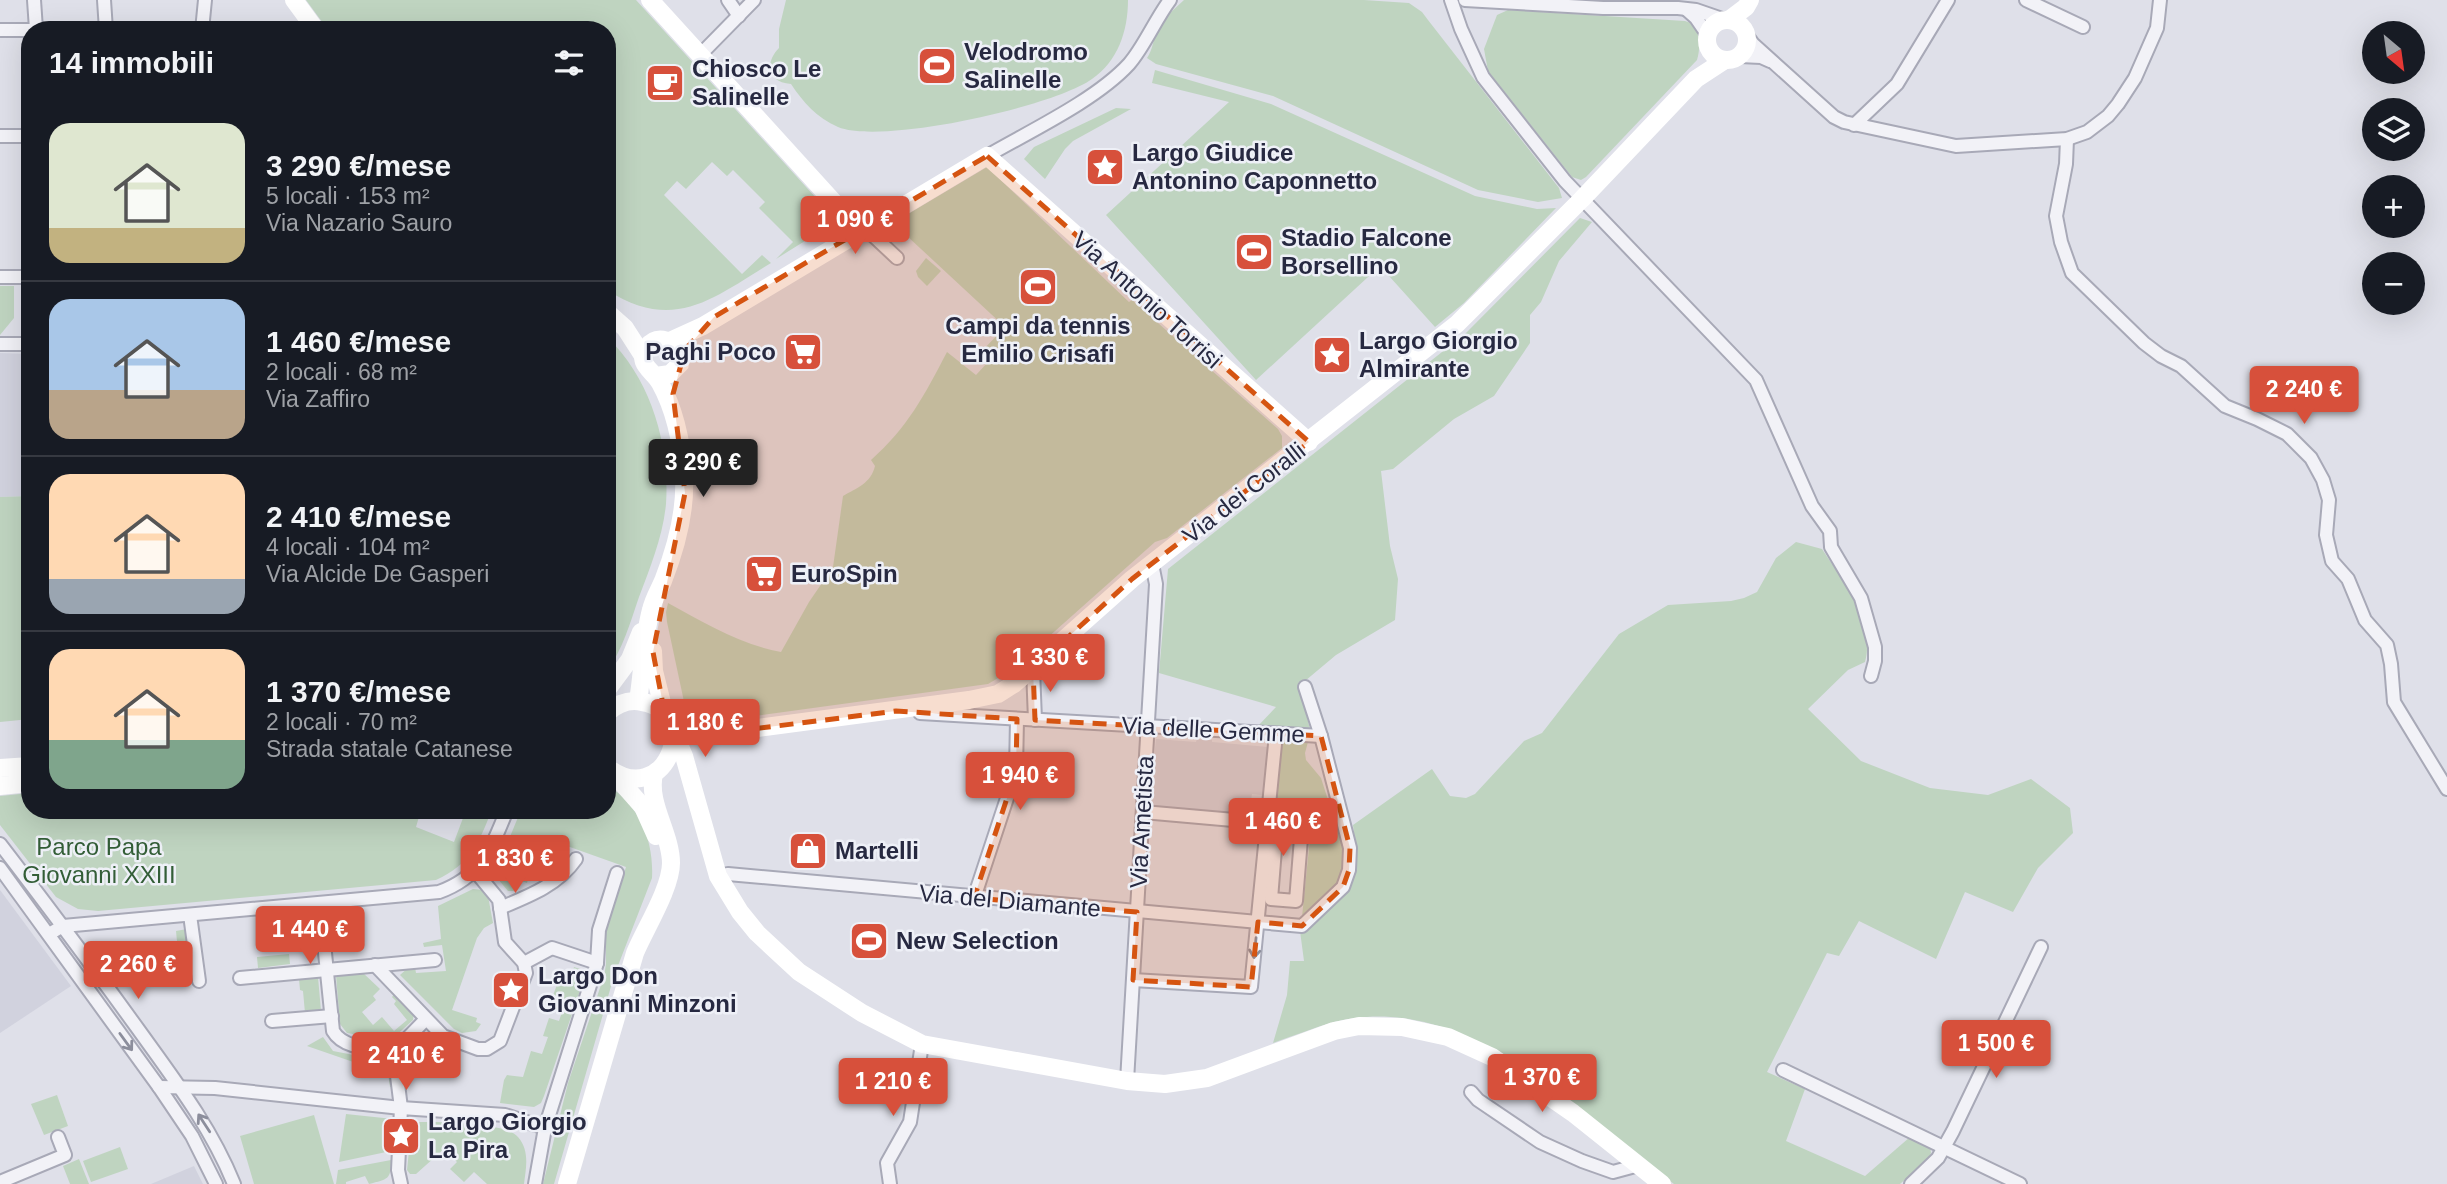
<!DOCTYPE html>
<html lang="it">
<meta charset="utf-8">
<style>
:root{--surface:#171b24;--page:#242831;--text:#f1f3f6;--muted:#9ea1a6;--line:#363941;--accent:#d7503b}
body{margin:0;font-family:Arial,sans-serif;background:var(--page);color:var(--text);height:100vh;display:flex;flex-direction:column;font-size:26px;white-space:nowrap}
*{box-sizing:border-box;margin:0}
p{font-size:23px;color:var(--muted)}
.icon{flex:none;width:38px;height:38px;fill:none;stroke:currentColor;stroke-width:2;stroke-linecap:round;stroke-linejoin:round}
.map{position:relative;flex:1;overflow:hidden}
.side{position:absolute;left:21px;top:21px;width:595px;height:798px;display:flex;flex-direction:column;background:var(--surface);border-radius:28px;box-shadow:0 7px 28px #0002}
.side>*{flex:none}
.needle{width:46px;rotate:151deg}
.tools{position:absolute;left:2362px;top:21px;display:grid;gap:14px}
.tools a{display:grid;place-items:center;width:63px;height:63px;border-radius:50%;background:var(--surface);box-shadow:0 7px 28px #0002;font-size:35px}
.price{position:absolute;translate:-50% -60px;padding:0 16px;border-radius:7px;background:var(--accent);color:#fff;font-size:23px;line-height:46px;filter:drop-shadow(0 2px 4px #0008)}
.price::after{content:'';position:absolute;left:50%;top:42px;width:21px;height:16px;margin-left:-10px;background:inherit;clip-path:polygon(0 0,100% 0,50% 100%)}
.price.active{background:#222;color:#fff}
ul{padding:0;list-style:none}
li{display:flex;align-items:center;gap:21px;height:175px;padding:0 28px}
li+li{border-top:2px solid var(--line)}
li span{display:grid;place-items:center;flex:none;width:196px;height:140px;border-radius:21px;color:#555}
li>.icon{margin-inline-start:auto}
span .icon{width:84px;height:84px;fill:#fffc;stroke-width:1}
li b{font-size:30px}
h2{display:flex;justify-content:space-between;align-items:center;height:84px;padding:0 28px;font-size:30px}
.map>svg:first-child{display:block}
.built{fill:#d1d2de}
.green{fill:#bfd4c0}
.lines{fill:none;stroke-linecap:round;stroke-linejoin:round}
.street-casing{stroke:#a8a9b7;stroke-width:16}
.street{stroke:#f2f2f7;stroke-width:12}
.secondary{stroke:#fff;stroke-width:18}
.oneway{stroke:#8c8e9c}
.marked{fill:#d55411;fill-opacity:0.2;stroke:#d55411;stroke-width:5;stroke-dasharray:14 9;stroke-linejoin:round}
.labels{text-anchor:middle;stroke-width:5;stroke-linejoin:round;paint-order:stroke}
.poi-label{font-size:24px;font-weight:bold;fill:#272941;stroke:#eef0f7;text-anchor:start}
.street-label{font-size:24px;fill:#272941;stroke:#eef0f7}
.park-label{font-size:24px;fill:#335e37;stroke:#eef0f7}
</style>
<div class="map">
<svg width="2447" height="1184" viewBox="0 0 2447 1184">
<rect width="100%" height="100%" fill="#dfe0e9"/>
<!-- built -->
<g class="built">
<polygon points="0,353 30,354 30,496 0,497"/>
<polygon points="1156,739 1196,742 1197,739 1212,740 1212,742 1268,747 1263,795 1252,794 1251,800 1251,805 1262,806 1262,817 1149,807"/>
<polygon points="0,890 71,986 0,1033"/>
<polygon points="194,1166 203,1184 151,1184"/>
</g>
<!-- green -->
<g class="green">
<path d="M 306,0 L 636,0 L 837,221 L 776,259 L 793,242 L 759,208 L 765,202 L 733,170 L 727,176 L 712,162 L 686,189 L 677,181 L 664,195 L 742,274 L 762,255 L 771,263 C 712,299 674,333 607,290 L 607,30 L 328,30 Z"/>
<path d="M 786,0 L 1128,0 C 1128,31 1118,61 1092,79 C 1053,107 881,145 838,127 C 817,118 803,102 791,84 C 768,83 764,63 779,48 L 779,29 Z"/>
<path d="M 1184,0 L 1364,0 L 1409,3 L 1422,12 L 1428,20 L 1559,188 L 1562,198 L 1538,202 L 1478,190 L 1273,96 L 1156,64 L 1147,58 C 1153,49 1153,40 1157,31 C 1163,19 1174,9 1184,0 Z"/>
<path d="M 1508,10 L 1685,21 C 1701,25 1701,47 1697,60 L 1586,177 L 1581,180 L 1572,177 L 1488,71 L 1484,49 L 1497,15 Z"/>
<polygon points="1155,70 1271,104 1475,196 1537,209 1556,208 1464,303 1435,327 1380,266 1256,380 1106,215 1229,102 1152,83"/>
<polygon points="1116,108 1131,109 1073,141 1065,149 1045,179 1024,159 1034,147"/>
<path d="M 987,167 L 1129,302 L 1132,300 L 1278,429 L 1282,436 L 1282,448 L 1167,538 L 1155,542 L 1010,671 L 988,684 L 689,725 L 667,622 L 666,612 L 668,603 C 705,623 739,644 781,652 L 809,602 L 833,567 L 843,496 C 857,488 871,483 875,466 L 871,460 C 908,427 924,396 947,352 L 976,375 L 988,362 L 979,354 L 1005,327 L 893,223 Z"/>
<polygon points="1580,218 1592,222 1559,261 1541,302 1530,315 1530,343 1494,396 1454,419 1393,469 1381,471 1390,546 1398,579 1395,620 1336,655 1299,686 1310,729 1257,727 1276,707 1159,673 1168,569 1466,333"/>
<polygon points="926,258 941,271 927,286 918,277 916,271"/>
<polygon points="0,286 14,286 14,318 0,335"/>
<path d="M 607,337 C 651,379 670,445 666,504 C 663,536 650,568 639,597 C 630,623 623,649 607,671 Z"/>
<polygon points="30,496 30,719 0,722 0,497"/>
<path d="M 1796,542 L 1822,549 C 1843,581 1876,622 1865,662 L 1848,670 L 1808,709 L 1861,761 L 1930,788 L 1988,795 L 2031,779 L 2070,808 L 2073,833 L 2038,868 L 2013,912 L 1965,892 L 1936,959 L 1859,921 L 1839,956 L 1827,953 L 1767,1072 L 1805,1089 L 1786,1141 L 1865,1176 L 1910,1137 L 1930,1145 L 1931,1153 L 1927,1160 L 1900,1184 L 1674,1184 L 1519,1064 C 1462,1029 1401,1005 1334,1022 C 1313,1028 1293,1036 1273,1043 L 1287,995 L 1290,961 L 1304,961 L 1300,931 C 1346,891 1362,890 1353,825 L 1432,769 L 1450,796 L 1466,798 L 1475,794 L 1524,741 L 1542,733 L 1619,634 L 1668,605 L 1731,601 L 1744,598 L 1757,592 L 1776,558 Z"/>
<polygon points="1280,741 1308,742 1305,753 1306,760 1321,778 1343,847 1345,865 1336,890 1307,917 1302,917 1312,818 1273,814"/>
<path d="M 607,785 C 640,805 654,841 652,878 L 614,976 L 554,1184 L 543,1184 L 568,1083 L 604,976 L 606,964 L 606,929 L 626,867 L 567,846 L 559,867 L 545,862 L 552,841 L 537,836 L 530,853 L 520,850 L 515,867 L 530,873 L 527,883 L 519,880 L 514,891 L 508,891 L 492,872 L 500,861 L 521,810 L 607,810 Z"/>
<path d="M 30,793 L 30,810 L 368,810 L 369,815 L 421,810 L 416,827 L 454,842 L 466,810 L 492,810 C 478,844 471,864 436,880 L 98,911 L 78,909 L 56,897 L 0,825 L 0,796 Z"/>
<polygon points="473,889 483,890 488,896 493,923 484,928 477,938 452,1010 477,1018 476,1022 481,1024 476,1031 462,1033 454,1029 400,975 409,967 415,967 416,973 446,971 442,945 424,947 423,943 441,939 438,906"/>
<polygon points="187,929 192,970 180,972 176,931"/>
<polygon points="289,954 290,964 258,968 257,957"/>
<polygon points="574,967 583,970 585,976 544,1096 541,1103 534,1107 500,1103 504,1080 507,1075 523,1077 531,1051 542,1054 548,1037 543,1036 549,1018 559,1021 565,1003 552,998 558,982 568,985"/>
<polygon points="362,972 380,989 373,996 376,1000 362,1012 373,1025 382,1017 394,1031 407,1020 394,1004 396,1001 392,997 395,993 414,1012 413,1020 391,1040 347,1033 340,1024 336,975"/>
<polygon points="318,977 321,1011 305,1013 303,991 300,990 299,979"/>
<polygon points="323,1037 333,1051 390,1062 392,1087 390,1087 388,1074 307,1046"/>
<polygon points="57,1095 68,1126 44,1135 31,1104"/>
<polygon points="346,1114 393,1119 391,1151 339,1162"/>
<polygon points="314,1115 334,1184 254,1184 240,1136"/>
<path d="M 412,1122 C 434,1122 504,1121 518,1137 C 530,1151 526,1168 524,1184 L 487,1184 L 474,1172 L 464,1182 L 450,1169 L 457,1162 L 444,1149 L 416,1174 L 410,1174 L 407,1170 Z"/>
<polygon points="120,1147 128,1169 91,1182 83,1161"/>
<polygon points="79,1159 89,1184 70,1184 63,1166"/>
<path d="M 391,1160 C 391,1180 388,1179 369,1184 L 365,1176 L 346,1182 L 346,1184 L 336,1184 L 338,1170 Z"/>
</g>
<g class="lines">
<!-- street casing -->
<g class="street-casing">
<g id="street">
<polyline points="34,0 36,29"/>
<polyline points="104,0 106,30"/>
<polyline points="728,0 739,16"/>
<polyline points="1451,0 1461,29 1483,77 1565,181 1756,380 1812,506 1830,531 1831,547 1861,598 1875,647 1875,661 1871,676"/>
<polyline points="1465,0 1603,8 1678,8 1696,10 1725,20"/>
<polyline points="2026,0 2083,27"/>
<polyline points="1687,10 1696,18 1707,34"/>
<polyline points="0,30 316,30"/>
<polyline points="202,30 205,0"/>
<polyline points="1746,34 1753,44 1834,117 1844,122 1956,146 2067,139 2087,132 2108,116 2118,104 2135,78 2157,28 2160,0"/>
<polyline points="700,55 754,0"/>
<polyline points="1740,56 1761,57 1770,61"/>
<polyline points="1854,125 1897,84 1948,0"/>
<polyline points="0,136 30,136"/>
<polyline points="2067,139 2066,164 2056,216 2061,242 2072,273 2144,343 2161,356 2181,366 2225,406 2257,419 2287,434 2311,458 2323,480 2329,500 2326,535 2332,561 2348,579 2365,620 2387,645 2391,664 2394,702 2447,789"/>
<path d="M 987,156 C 1030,131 1096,100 1129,64 C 1144,47 1155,20 1170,0"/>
<polyline points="865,228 897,258"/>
<polyline points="0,277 30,277"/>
<polyline points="0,344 30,344 29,277"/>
<polyline points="1033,669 1035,720"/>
<polyline points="920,713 1321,736"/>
<polyline points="1143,812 1302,826 1296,901 1271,899 1277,824"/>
<path d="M 0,844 C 47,905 93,967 138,1029 C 174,1079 211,1127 234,1184"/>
<polyline points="0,868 159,1087 192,1136 216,1184"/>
<polyline points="718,876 728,874 1302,926 1343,887 1349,870 1350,848 1321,736 1305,687"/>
<polyline points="974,898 1016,771 1017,719"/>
<path d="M 320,904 L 333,1031 C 344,1050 374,1048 394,1052 L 401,1108 L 398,1170 L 401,1184"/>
<path d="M 500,908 C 529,896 558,885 576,859"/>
<polyline points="190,915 199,981"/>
<path d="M 49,934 L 63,926 L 439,892 C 481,877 491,849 507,810"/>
<polyline points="524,963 552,948 597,963"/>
<polyline points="375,965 443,1036 478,1049 487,1049 500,1041 526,973 524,963 505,942 499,900 475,871"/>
<polyline points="240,978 435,960"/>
<polyline points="1133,980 1251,987 1276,734"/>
<polyline points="272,1021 332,1016"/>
<polyline points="394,1052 426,1019"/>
<polyline points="1783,1070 2020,1184"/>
<polyline points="1127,1081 1156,584 1152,564"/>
<polyline points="159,1087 215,1088 401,1108 505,1115 545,1128 535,1184"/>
<polyline points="1471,1092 1478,1100 1540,1142 1582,1161 1613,1172 1639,1165"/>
<polyline points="545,1128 597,963 599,930 617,873"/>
<polyline points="0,1182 65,1155 58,1137"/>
<polyline points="890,1184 887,1163 910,1122 922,1044"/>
<polyline points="1911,1184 1938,1158 1953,1131 2041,947"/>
</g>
</g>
<!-- street -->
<use href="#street" class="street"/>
<!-- secondary -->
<g class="secondary">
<polyline points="294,0 316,30"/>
<polyline points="650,0 860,231"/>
<circle cx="1727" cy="40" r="20"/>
<polyline points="1729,20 1746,7 1750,0"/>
<polyline points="607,312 625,328 643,356"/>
<polyline points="670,341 703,326 987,156 1309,442"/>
<polyline points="653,651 654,671 665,715"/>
<polyline points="607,690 630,659 641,632"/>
<path d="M 638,701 C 643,671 643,639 651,610 C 653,600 659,590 663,581 C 676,548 686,511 684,476 C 682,445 675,410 660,383 C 654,371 635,364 647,347 C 656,335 670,339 678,349 L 680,364 L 670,374 L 656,376"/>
<path d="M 607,713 C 617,704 629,699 642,702 C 704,712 664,812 607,767"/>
<polyline points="669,720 684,729 705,735 969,700 998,694 1014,684 1132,579 1457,324 1582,199 1696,79 1725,60"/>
<polyline points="672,728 684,756 718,876 740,912 757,933 799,972 862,1013 922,1044 1127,1081 1165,1084 1207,1078 1334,1031 1359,1026 1402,1027 1448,1037 1492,1057 1573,1113 1662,1184"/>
<polyline points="0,768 30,766"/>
<polyline points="613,773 643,807 656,836"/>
<polyline points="0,786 30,783"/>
<path d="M 567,1184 L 635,953 C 645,929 671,888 671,863 C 671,833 647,803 654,774"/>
</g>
</g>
<!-- one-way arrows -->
<defs><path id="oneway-shaft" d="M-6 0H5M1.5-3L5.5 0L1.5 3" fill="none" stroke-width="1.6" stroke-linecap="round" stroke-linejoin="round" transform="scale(1.75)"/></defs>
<g class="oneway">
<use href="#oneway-shaft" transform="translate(1255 948) rotate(96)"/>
<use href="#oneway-shaft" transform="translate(126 1042) rotate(54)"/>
<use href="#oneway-shaft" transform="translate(204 1123) rotate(-123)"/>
</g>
<!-- marked area -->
<path class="marked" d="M 987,156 L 1309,442 L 1132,579 L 1033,669 L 1035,720 L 1321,736 L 1350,848 L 1349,870 L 1343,887 L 1302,926 L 1258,922 L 1251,987 L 1133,980 L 1137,912 L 974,898 L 1016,771 L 1017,719 L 896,711 L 705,735 L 684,729 L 665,715 L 653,652 L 685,493 L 673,394 L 685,350 L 714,317 Z"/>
<!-- icons -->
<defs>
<g id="stadium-square" transform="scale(2.0125)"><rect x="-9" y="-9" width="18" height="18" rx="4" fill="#d7503b" stroke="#eef0f7"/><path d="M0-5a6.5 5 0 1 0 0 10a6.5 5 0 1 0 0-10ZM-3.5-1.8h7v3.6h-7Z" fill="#fff"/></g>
<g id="cafe-square" transform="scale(2.0125)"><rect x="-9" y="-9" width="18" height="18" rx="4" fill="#d7503b" stroke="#eef0f7"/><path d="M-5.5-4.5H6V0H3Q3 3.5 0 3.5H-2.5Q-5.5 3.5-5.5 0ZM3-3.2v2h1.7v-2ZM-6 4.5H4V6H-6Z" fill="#fff"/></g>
<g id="sight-square" transform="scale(2.0125)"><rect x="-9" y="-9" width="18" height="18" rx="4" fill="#d7503b" stroke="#eef0f7"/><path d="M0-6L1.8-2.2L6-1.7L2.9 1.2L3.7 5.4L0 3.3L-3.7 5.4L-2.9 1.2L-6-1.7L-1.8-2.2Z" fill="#fff"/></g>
<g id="supermarket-square" transform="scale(2.0125)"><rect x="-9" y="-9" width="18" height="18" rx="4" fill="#d7503b" stroke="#eef0f7"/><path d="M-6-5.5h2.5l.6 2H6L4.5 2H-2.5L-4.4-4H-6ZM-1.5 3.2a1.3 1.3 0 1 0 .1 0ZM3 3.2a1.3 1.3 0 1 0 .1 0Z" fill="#fff"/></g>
<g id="shop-square" transform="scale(2.0125)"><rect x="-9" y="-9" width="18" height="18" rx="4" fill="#d7503b" stroke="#eef0f7"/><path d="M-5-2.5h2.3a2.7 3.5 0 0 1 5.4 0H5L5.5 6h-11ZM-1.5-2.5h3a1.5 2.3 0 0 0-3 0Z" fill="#fff"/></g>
</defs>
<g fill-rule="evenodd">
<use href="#stadium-square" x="937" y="66"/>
<use href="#cafe-square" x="665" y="83"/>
<use href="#sight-square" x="1105" y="167"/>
<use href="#stadium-square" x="1254" y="252"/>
<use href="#stadium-square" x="1038" y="287"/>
<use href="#supermarket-square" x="803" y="352"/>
<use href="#sight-square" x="1332" y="355"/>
<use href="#supermarket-square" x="764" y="574"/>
<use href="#shop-square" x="808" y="851"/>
<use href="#stadium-square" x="869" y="941"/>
<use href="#sight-square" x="511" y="990"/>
<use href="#sight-square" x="401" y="1136"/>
</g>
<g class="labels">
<!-- poi labels -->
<g class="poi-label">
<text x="964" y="60">Velodromo<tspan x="964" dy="28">Salinelle</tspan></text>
<text x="692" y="77">Chiosco Le<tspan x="692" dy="28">Salinelle</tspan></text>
<text x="1132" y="161">Largo Giudice<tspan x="1132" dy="28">Antonino Caponnetto</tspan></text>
<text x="1281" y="246">Stadio Falcone<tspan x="1281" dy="28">Borsellino</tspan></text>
<text x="1038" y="334" text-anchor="middle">Campi da tennis<tspan x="1038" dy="28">Emilio Crisafi</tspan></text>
<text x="1359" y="349">Largo Giorgio<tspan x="1359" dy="28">Almirante</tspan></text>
<text x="776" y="360" text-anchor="end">Paghi Poco</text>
<text x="791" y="582">EuroSpin</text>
<text x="835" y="859">Martelli</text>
<text x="896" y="949">New Selection</text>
<text x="538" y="984">Largo Don<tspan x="538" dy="28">Giovanni Minzoni</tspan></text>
<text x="428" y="1130">Largo Giorgio<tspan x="428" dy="28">La Pira</tspan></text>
</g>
<!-- street labels -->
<g class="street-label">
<text transform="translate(1147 300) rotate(42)" y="8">Via Antonio Torrisi</text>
<text transform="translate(1244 493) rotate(-38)" y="8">Via dei Coralli</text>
<text transform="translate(1213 730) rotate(3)" y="8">Via delle Gemme</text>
<text transform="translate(1142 822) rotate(-87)" y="8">Via Ametista</text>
<text transform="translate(1010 901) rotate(5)" y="8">Via del Diamante</text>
</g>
<!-- park labels -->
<g class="park-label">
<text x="99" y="855">Parco Papa<tspan x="99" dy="28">Giovanni XXIII</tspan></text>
</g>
</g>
</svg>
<div class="tools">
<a><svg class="needle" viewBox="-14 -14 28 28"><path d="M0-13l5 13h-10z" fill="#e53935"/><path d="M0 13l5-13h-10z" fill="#9ea1a6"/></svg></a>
<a><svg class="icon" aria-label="layers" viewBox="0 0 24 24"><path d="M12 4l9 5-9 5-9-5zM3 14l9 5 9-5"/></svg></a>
<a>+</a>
<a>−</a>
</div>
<b class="price" style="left:855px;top:256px">1 090 €</b>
<b class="price" style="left:2304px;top:426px">2 240 €</b>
<b class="price active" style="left:703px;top:499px">3 290 €</b>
<b class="price" style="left:1050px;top:694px">1 330 €</b>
<b class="price" style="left:705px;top:759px">1 180 €</b>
<b class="price" style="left:1020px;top:812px">1 940 €</b>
<b class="price" style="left:1283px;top:858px">1 460 €</b>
<b class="price" style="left:515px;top:895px">1 830 €</b>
<b class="price" style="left:310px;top:966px">1 440 €</b>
<b class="price" style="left:138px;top:1001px">2 260 €</b>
<b class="price" style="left:1996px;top:1080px">1 500 €</b>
<b class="price" style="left:406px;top:1092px">2 410 €</b>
<b class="price" style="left:1542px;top:1114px">1 370 €</b>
<b class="price" style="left:893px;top:1118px">1 210 €</b>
<section class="side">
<h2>14 immobili<svg class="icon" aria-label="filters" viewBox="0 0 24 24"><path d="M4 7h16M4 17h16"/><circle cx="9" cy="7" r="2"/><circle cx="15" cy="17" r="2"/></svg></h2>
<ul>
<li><span style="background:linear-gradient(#dfe7d0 75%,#c2b280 0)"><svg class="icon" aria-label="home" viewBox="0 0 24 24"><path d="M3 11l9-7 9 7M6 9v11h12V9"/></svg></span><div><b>3 290 €/mese</b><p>5 locali · 153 m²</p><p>Via Nazario Sauro</p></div></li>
<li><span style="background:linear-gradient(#a9c7e8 65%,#b9a48a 0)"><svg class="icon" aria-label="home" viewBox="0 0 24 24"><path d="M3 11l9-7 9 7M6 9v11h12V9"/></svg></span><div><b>1 460 €/mese</b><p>2 locali · 68 m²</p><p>Via Zaffiro</p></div></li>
<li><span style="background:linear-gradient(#ffd9b3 75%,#9aa5b1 0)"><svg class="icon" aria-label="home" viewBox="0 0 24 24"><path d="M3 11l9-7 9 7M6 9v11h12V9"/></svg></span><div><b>2 410 €/mese</b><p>4 locali · 104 m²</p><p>Via Alcide De Gasperi</p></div></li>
<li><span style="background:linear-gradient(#ffd9b3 65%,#7fa58c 0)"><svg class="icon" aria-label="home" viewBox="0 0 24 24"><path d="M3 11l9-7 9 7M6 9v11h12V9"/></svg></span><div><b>1 370 €/mese</b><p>2 locali · 70 m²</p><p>Strada statale Catanese</p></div></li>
</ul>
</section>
</div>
